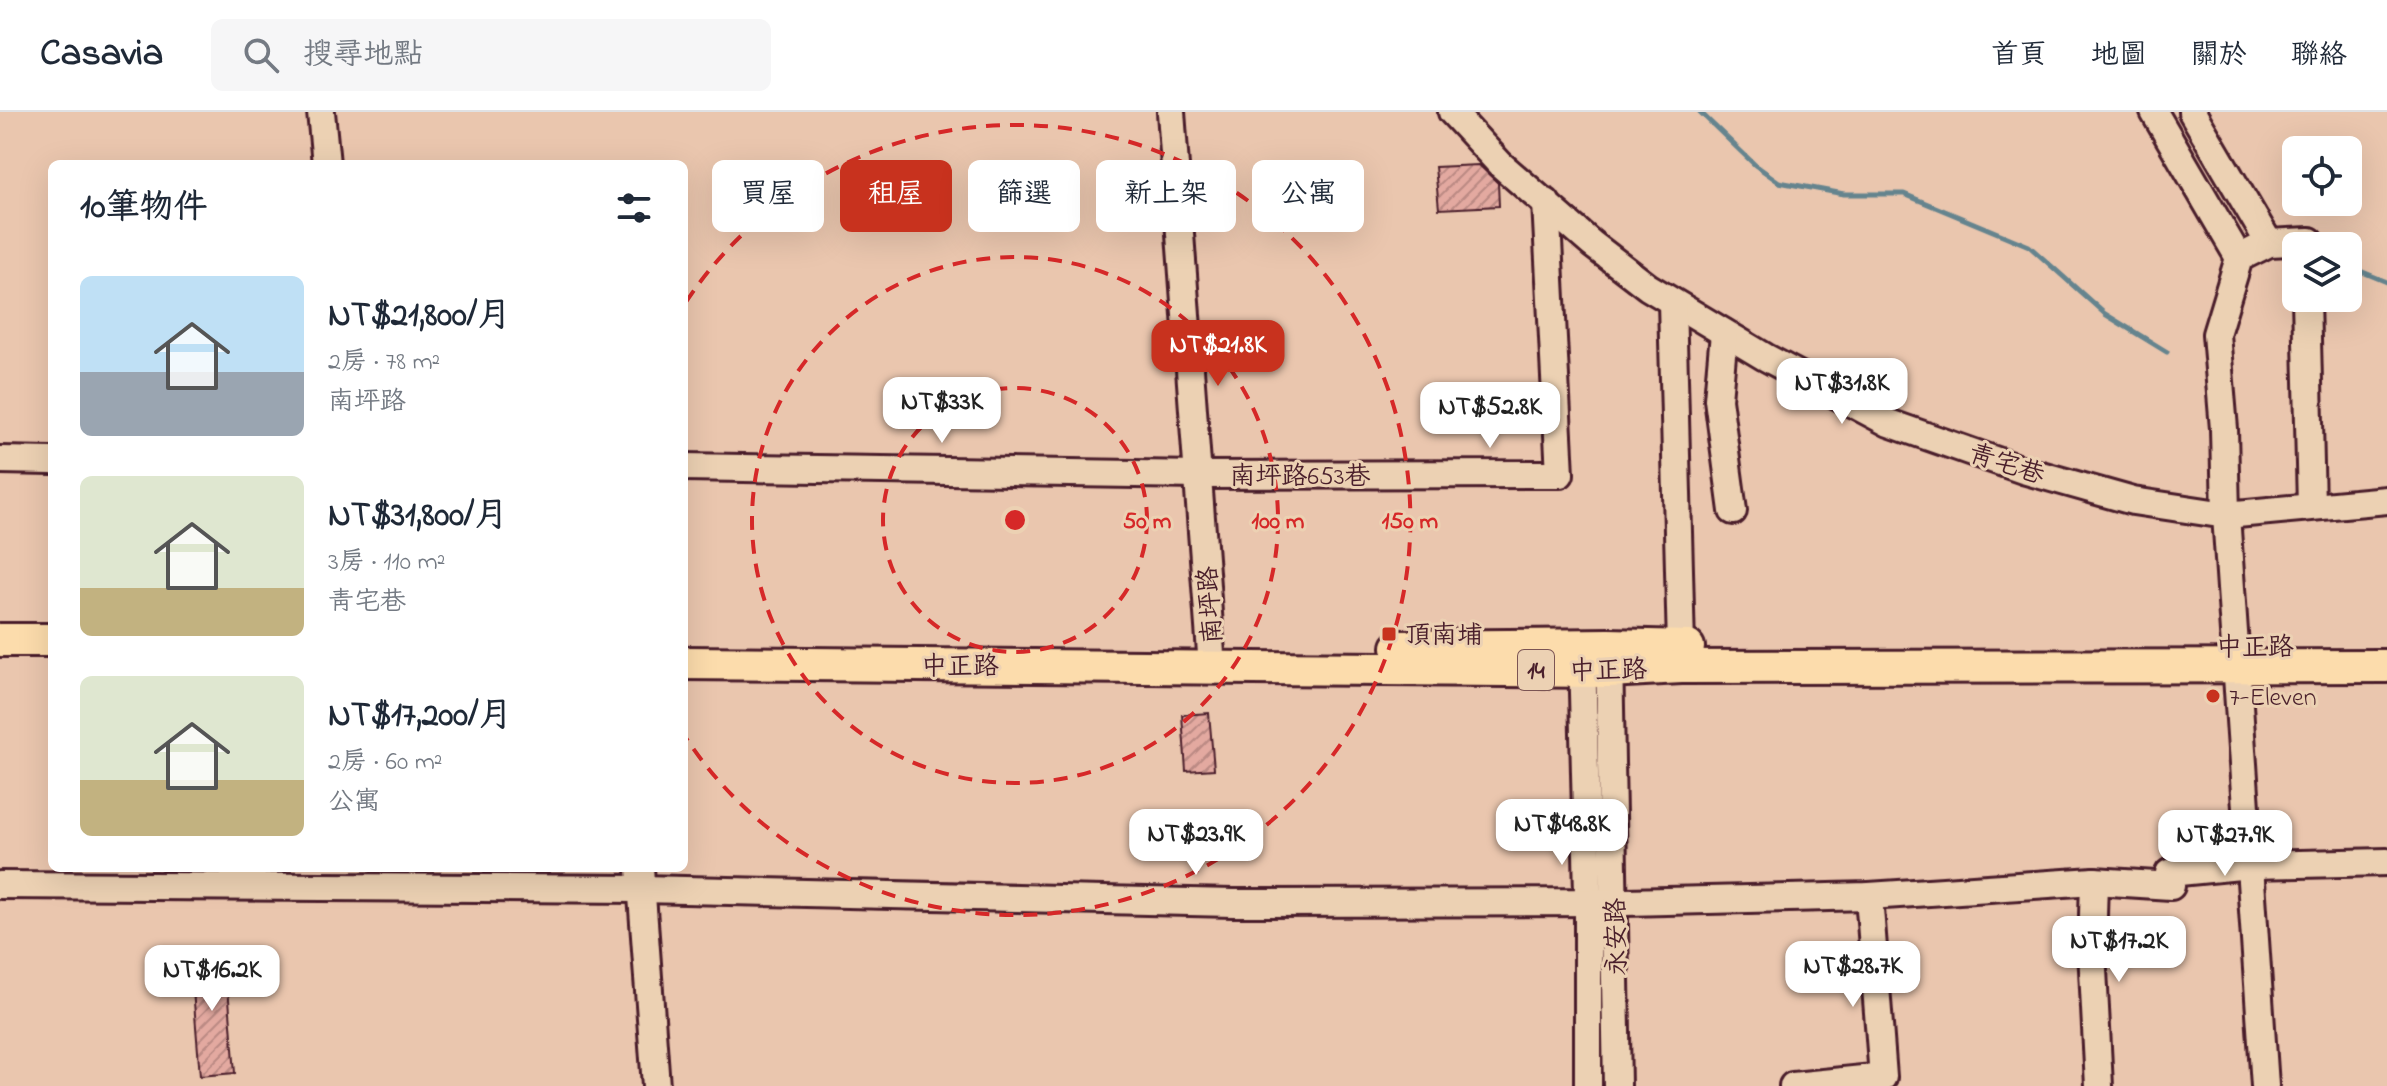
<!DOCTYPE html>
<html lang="zh-TW">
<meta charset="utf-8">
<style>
:root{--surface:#fff;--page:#f6f6f7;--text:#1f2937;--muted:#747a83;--line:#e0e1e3;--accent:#c8321e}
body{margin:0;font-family:"Indie Flower","LXGW WenKai TC",sans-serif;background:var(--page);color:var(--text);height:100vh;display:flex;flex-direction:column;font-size:30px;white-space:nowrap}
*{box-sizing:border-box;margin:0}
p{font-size:26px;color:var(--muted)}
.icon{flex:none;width:44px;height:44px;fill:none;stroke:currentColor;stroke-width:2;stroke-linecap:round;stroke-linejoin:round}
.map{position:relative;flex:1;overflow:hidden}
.panel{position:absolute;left:48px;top:48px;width:640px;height:712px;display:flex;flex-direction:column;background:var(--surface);border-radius:12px;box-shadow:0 8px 32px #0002}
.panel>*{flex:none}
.top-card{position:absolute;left:712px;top:48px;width:760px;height:72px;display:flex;gap:16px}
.controls{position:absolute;left:2282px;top:24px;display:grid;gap:16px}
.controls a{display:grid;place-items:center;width:80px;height:80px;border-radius:12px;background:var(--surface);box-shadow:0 8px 32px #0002;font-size:40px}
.price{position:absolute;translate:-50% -68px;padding:0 18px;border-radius:16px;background:#fff;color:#222;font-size:26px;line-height:52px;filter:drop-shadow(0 2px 4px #0008)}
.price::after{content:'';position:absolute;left:50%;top:48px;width:24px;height:18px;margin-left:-12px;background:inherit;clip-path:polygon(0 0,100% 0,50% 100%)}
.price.active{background:var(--accent);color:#fff}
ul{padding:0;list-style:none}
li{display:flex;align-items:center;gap:24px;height:200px;padding:0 32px}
li span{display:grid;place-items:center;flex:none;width:224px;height:160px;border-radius:12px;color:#555}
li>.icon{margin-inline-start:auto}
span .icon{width:96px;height:96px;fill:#fffc;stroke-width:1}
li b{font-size:34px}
h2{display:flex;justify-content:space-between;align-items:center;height:96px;padding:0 32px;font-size:34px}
.pill{padding:0 28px;border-radius:12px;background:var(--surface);box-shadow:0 8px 32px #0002;font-size:28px;line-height:72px}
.pill.active{background:var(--accent);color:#fff}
header{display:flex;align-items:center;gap:48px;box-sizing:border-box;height:112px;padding:0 40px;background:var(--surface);border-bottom:2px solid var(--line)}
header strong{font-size:38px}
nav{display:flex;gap:44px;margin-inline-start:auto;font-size:28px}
.search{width:560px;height:72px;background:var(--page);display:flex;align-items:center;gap:20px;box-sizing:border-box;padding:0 28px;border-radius:12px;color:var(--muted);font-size:30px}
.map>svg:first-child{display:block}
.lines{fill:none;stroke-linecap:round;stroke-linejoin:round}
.stream{stroke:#65848e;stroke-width:5}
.building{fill:url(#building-hatch);stroke:#4a1f2b;stroke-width:2}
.minor-casing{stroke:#4a1f2b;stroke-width:32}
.major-casing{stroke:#4a1f2b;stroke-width:38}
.minor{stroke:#ecd1b3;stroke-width:26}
.major{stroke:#fcdcac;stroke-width:32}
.ring{fill:none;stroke:#d62828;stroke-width:4;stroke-dasharray:14 10}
.poi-dot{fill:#c8321e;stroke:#ecd1b3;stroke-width:3}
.labels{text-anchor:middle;stroke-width:6;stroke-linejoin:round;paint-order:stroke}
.shield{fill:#ecd1b3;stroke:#7b5454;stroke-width:2}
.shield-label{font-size:24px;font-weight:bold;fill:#4a1f2b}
.street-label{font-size:26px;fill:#4a1f2b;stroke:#ecd1b3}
.poi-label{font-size:26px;fill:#4a1f2b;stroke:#ecd1b3;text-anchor:start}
.centre{fill:#d62828;stroke:#ecd1b3;stroke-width:4}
.ring-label{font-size:24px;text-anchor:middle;font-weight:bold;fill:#d62828;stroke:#ecd1b3;stroke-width:6;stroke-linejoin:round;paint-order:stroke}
</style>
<header>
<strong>Casavia</strong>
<div class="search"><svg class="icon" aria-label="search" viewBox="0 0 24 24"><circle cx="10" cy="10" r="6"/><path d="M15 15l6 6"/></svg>搜尋地點</div>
<nav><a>首頁</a><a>地圖</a><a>關於</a><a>聯絡</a></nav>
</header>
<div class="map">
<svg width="2387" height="974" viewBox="0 0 2387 974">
<defs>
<pattern id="building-hatch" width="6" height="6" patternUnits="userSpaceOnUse" patternTransform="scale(2)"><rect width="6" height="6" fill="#e3a9a0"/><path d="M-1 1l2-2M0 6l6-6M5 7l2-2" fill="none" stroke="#ba8983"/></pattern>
</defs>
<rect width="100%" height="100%" fill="#eac6ae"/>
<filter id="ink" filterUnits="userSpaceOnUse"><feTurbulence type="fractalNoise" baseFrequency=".0125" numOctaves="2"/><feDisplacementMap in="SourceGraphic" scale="16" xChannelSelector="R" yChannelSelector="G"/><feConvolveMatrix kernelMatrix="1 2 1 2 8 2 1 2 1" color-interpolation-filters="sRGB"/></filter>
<g filter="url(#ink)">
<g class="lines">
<!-- stream -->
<g class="stream">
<polyline points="1700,0 1755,53 1779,70 1844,82 1904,82 2029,134 2105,202 2167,240"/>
<polyline points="2348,154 2387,170"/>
</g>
</g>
<!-- building -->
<g class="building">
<polygon points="1479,53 1498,71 1499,94 1439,97 1435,55"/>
<polygon points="1209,601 1214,657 1186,659 1182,603"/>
<polygon points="225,838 235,961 200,964 190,841"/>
</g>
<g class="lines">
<!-- minor casing -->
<g class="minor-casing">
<g id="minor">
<polyline points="321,0 326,52"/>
<polyline points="1171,0 1212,555"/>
<polyline points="1452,0 1500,52 1592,132 1648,175 1765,245 1889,311 2023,358 2133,389 2226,403 2265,974"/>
<polyline points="2154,0 2239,146"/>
<polyline points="2192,0 2269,131"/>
<polyline points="2310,134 2310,129 2269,131 2239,146 2216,222 2224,317 2226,403 2387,388"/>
<polyline points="2306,186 2311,394"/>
<polyline points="1672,190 1681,535"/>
<polyline points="1724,221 1718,287 1733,399"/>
<polyline points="0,348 52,349"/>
<polyline points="684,355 1199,363 1560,362 1546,90"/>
<polyline points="1582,541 1588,781 1588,974"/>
<polyline points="1609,542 1617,974"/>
<polyline points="640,756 656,974"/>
<polyline points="2094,769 2092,838 2099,974"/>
<polyline points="0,773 641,777 1233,791 1626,790 1869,784 2094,769 2171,774 2169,761 2250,753 2387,750"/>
<polyline points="1793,974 1883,965 1869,784"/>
</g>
</g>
<!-- major casing -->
<g class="major-casing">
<g id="major">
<polyline points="0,528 52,528"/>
<polyline points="1398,535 1609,533 1688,535"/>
<polyline points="684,551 1608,559 1681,555 2387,554"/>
</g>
</g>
<!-- minor -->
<use href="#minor" class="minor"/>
<!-- major -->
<use href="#major" class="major"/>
</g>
</g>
<!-- distance rings -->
<g class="ring">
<circle cx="1015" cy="408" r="132"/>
<circle cx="1015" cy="408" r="263"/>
<path d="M686 190A395 395 0 1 1 686 626"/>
</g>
<!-- markers -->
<g class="poi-dot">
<rect x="1381" y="514" width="16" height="16" rx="4"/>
<circle cx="2213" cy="584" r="8"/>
</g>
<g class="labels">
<!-- shield labels -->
<rect class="shield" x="1518" y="538" width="36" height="40" rx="6"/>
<g class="shield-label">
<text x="1536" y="566">14</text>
</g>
<!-- street labels -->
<g class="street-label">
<text transform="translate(2007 351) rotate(18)" y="9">青宅巷</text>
<text x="1300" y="372">南坪路653巷</text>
<text transform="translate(1209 493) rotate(-94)" y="9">南坪路</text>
<text x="2255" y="543">中正路</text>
<text x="960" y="562">中正路</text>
<text transform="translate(1608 557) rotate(-1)" y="9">中正路</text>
<text transform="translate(1615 825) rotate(-91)" y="9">永安路</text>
</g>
<!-- poi labels -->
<g class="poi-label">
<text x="1405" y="531">頂南埔</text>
<text x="2229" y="593">7-Eleven</text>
</g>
</g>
<circle cx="1015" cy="408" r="12" class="centre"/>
<g class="ring-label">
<text x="1147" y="416">50 m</text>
<text x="1278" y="416">100 m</text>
<text x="1410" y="416">150 m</text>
</g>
</svg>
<div class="controls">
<a><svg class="icon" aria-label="locate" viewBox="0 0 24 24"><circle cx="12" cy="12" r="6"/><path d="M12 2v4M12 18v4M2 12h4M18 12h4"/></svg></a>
<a><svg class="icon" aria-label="layers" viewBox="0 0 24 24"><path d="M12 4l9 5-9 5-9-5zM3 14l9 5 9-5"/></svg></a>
</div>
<b class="price active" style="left:1218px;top:276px">NT$21.8K</b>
<b class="price" style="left:1842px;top:314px">NT$31.8K</b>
<b class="price" style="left:942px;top:333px">NT$33K</b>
<b class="price" style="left:1490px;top:338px">NT$52.8K</b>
<b class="price" style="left:1562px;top:755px">NT$48.8K</b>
<b class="price" style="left:1196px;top:765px">NT$23.9K</b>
<b class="price" style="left:2225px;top:766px">NT$27.9K</b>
<b class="price" style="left:2119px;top:872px">NT$17.2K</b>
<b class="price" style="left:1853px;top:897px">NT$28.7K</b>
<b class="price" style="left:212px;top:901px">NT$16.2K</b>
<div class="top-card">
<a class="pill">買屋</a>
<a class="pill active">租屋</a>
<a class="pill">篩選</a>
<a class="pill">新上架</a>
<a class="pill">公寓</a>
</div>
<section class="panel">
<h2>10筆物件<svg class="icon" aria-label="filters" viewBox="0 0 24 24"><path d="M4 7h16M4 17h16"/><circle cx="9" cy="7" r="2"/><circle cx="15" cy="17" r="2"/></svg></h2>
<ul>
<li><span style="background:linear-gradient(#bfe0f5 60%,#9aa5b1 0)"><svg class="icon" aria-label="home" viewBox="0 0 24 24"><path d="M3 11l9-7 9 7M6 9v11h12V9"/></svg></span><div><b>NT$21,800/月</b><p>2房 · 78 m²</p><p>南坪路</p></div></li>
<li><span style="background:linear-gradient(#dfe7d0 70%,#c2b280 0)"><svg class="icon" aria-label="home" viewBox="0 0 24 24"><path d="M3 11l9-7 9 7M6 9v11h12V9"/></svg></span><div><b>NT$31,800/月</b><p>3房 · 110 m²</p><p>青宅巷</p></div></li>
<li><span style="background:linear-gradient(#dfe7d0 65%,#c2b280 0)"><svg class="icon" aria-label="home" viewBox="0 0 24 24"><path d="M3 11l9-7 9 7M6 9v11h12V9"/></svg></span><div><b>NT$17,200/月</b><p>2房 · 60 m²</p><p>公寓</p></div></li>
</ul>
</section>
</div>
